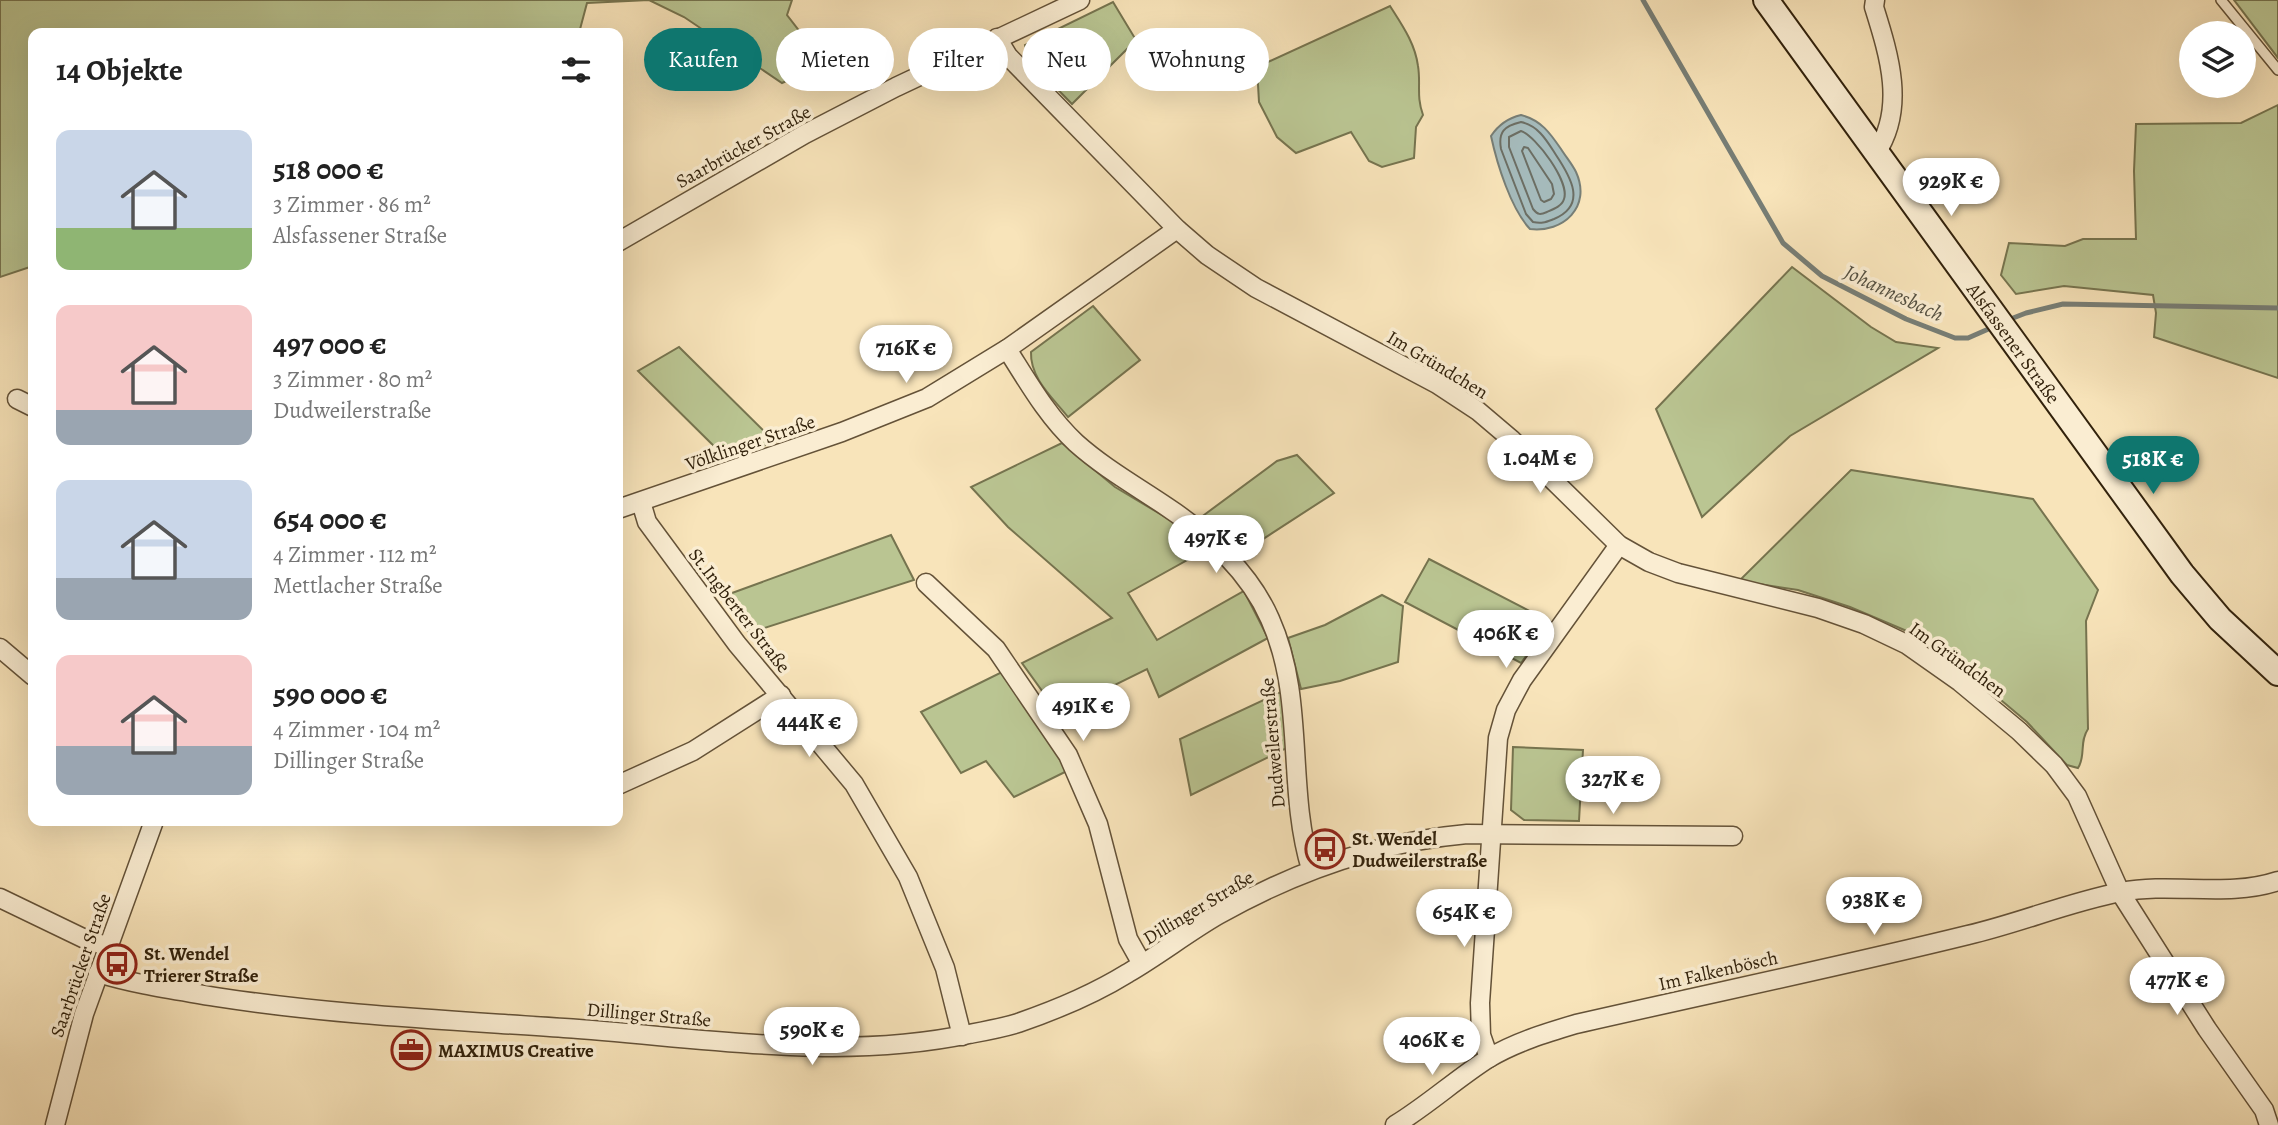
<!DOCTYPE html>
<html lang="de">
<meta charset="utf-8">
<style>
:root{--surface:#fff;--page:#f6f6f6;--text:#222;--muted:#767676;--accent:#0f766e}
body{margin:0;font-family:Alegreya,serif;background:var(--page);color:var(--text);height:100vh;display:flex;flex-direction:column;font-size:26px;white-space:nowrap}
*{box-sizing:border-box;margin:0}
p{font-size:23px;color:var(--muted)}
.icon{flex:none;width:38px;height:38px;fill:none;stroke:currentColor;stroke-width:2;stroke-linecap:round;stroke-linejoin:round}
.map{position:relative;flex:1;overflow:hidden}
.drawer{position:absolute;left:28px;top:28px;width:595px;height:798px;display:flex;flex-direction:column;background:var(--surface);border-radius:14px;box-shadow:0 7px 28px #0002}
.drawer>*{flex:none}
.hud{position:absolute;left:644px;top:28px;width:665px;height:63px;display:flex;gap:14px}
.controls{position:absolute;left:2179px;top:21px;display:grid;gap:14px}
.controls a{display:grid;place-items:center;width:77px;height:77px;border-radius:50%;background:var(--surface);box-shadow:0 7px 28px #0002;font-size:35px}
.price{position:absolute;translate:-50% -60px;padding:0 16px;border-radius:24px;background:#fff;color:#222;font-size:23px;line-height:46px;filter:drop-shadow(0 2px 4px #0008)}
.price::after{content:'';position:absolute;left:50%;top:42px;width:21px;height:16px;margin-left:-10px;background:inherit;clip-path:polygon(0 0,100% 0,50% 100%)}
.price.active{background:var(--accent);color:#fff}
ul{padding:0;list-style:none}
li{display:flex;align-items:center;gap:21px;height:175px;padding:0 28px}
li span{display:grid;place-items:center;flex:none;width:196px;height:140px;border-radius:14px;color:#555}
li>.icon{margin-inline-start:auto}
span .icon{width:84px;height:84px;fill:#fffc;stroke-width:1}
li b{font-size:30px}
h2{display:flex;justify-content:space-between;align-items:center;height:84px;padding:0 28px;font-size:30px}
.tag{padding:0 24px;border-radius:32px;background:var(--surface);box-shadow:0 7px 28px #0002;font-size:24px;line-height:63px}
.tag.active{background:var(--accent);color:#fff}
.map>svg:first-child{display:block}
.green{fill:#bac592;stroke:#76744f;stroke-width:2}
.water{fill:#a5bbbc;stroke:#777e76;stroke-width:2}
.lines{fill:none;stroke-linecap:round;stroke-linejoin:round}
.shore{stroke:#6c6e64;stroke-width:2}
.stream{stroke:#777e76;stroke-width:5}
.service-casing{stroke:#645238;stroke-width:12}
.minor-casing{stroke:#645238;stroke-width:21}
.secondary-casing{stroke:#32220c;stroke-width:28}
.service{stroke:#faedd2;stroke-width:9}
.minor{stroke:#faedd2;stroke-width:18}
.secondary{stroke:#faedd2;stroke-width:24}
.labels{text-anchor:middle;stroke-width:7;stroke-linejoin:round;paint-order:stroke}
.street-label{font-size:19px;fill:#32220c;stroke:#faedd2}
.poi-label{font-size:19px;font-weight:bold;fill:#32220c;stroke:#faedd2;text-anchor:start}
.water-label{font-size:21px;font-style:italic;fill:#545041;stroke:#faedd2}
</style>
<div class="map">
<svg width="2278" height="1125" viewBox="0 0 2278 1125">
<rect width="100%" height="100%" fill="#f8e4ba"/>
<filter id="stains"><feTurbulence type="fractalNoise" baseFrequency=".00286" numOctaves="4"/><feColorMatrix values="0 0 0 0 .2 0 0 0 0 .09 0 0 0 0 .02 0 0 0 .5 -.17"/></filter>
<radialGradient id="worn" r=".72"><stop offset=".6" stop-color="#630" stop-opacity="0"/><stop offset="1" stop-color="#630" stop-opacity=".3"/></radialGradient>
<!-- green -->
<g class="green">
<polygon points="0,0 792,0 787,15 814,50 804,73 782,83 684,17 649,0 587,3 579,33 33,33 33,266 0,277"/>
<polygon points="2234,0 2278,0 2278,58"/>
<polygon points="1113,2 1136,40 1072,104 1028,59 1025,45"/>
<path d="M 1390,6 C 1402,25 1415,43 1418,66 C 1421,84 1416,96 1423,115 L 1416,127 L 1414,158 L 1382,167 L 1369,161 L 1351,132 L 1296,153 L 1277,137 L 1259,102 L 1257,67 Z"/>
<polygon points="2278,105 2278,378 2154,337 2156,313 2153,295 2064,286 2016,294 2001,275 2009,243 2065,246 2083,239 2136,239 2134,171 2136,124 2241,123"/>
<polygon points="1792,267 1871,327 1896,342 1938,348 1790,436 1702,517 1656,409"/>
<path d="M 1093,306 L 1140,360 L 1068,417 C 1052,397 1030,378 1031,352 Z"/>
<polygon points="679,347 775,442 726,458 638,371"/>
<polygon points="1062,443 1115,487 1182,527 1207,549 1128,593 1157,640 1244,591 1268,638 1159,697 1147,669 1058,713 1022,663 1112,618 1008,527 971,487"/>
<polygon points="1297,455 1334,493 1243,552 1204,515 1277,461"/>
<path d="M 1851,470 L 2033,499 L 2098,590 L 2086,621 L 2088,729 C 2079,742 2086,756 2078,768 L 2067,765 L 2027,722 L 1976,679 L 1909,632 L 1850,607 L 1798,590 L 1739,581 Z"/>
<polygon points="891,535 914,580 749,633 721,597"/>
<polygon points="1429,559 1551,622 1521,663 1405,602"/>
<polygon points="1382,595 1403,606 1398,662 1340,681 1301,689 1288,638 1325,625"/>
<polygon points="1002,672 1034,716 1067,771 1014,797 986,761 961,773 921,712"/>
<polygon points="1281,692 1286,712 1287,748 1191,795 1180,739"/>
<polygon points="1513,747 1583,750 1579,821 1524,820 1511,810"/>
</g>
<!-- water -->
<path class="water" d="M 1521,115 C 1541,120 1550,133 1561,149 C 1566,157 1572,164 1576,172 C 1592,207 1563,233 1530,229 C 1511,209 1497,164 1491,136 C 1499,124 1508,118 1521,115 Z"/>
<g class="lines">
<!-- shore -->
<g class="shore">
<path d="M 1521,122 C 1539,126 1547,141 1556,155 C 1570,176 1588,205 1554,219 C 1546,222 1542,224 1533,222 L 1526,214 L 1501,149 C 1498,132 1504,126 1521,122 Z"/>
<path d="M 1521,131 C 1536,136 1570,182 1564,199 C 1562,206 1554,209 1547,212 C 1540,215 1538,215 1533,209 L 1509,147 L 1509,137 Z"/>
<polygon points="1524,147 1528,148 1552,184 1554,194 1551,199 1544,202 1541,200 1522,151"/>
</g>
<!-- stream -->
<g class="stream">
<polyline points="1643,0 1783,243 1822,276 1906,319 1955,338 1968,338 1993,327"/>
<polyline points="2008,320 2026,313 2063,304 2278,308"/>
</g>
<!-- service casing -->
<g class="service-casing">
<polyline id="service" points="2221,0 2278,70"/>
</g>
<!-- minor casing -->
<g class="minor-casing">
<g id="minor">
<path d="M 1875,0 L 1874,7 C 1889,55 1906,108 1876,153"/>
<polyline points="997,38 1008,56 1177,229 1207,255 1256,288 1437,384 1478,411 1511,439 1619,545 1649,562 1678,573 1818,608 1864,624 1906,644 1960,682 2019,731 2054,765 2077,796 2120,892 2207,1029 2264,1110 2269,1125"/>
<polyline points="618,242 805,134 896,87 1080,0"/>
<path d="M 1007,349 C 1028,382 1047,416 1076,443 C 1104,468 1136,486 1167,507 C 1208,534 1250,573 1270,619 C 1306,699 1286,787 1311,869"/>
<polyline points="17,399 33,407"/>
<polyline points="641,502 647,522 737,644 854,784 908,877 945,968 962,1036"/>
<polyline points="618,509 842,432 927,398 1007,349 1177,229"/>
<polyline points="926,583 996,649 1068,755 1098,824 1128,939 1142,964"/>
<polyline points="0,648 33,676"/>
<polyline points="618,785 693,751 781,695"/>
<polyline points="0,898 87,940 107,946"/>
<path d="M 98,973 C 137,985 176,990 216,997 C 332,1015 448,1020 564,1028 C 699,1037 836,1062 969,1034 C 985,1031 1002,1028 1018,1023 C 1056,1010 1094,994 1128,973 C 1159,955 1187,933 1218,915 C 1296,871 1377,842 1467,834 L 1733,836"/>
<polyline points="1489,1058 1481,1035 1480,1003 1498,738 1506,710 1522,680 1619,545"/>
<polyline points="55,1125 84,1014 154,821"/>
<path d="M 1395,1125 C 1428,1105 1456,1079 1489,1058 C 1516,1042 1546,1033 1576,1024 C 1707,994 1838,967 1968,935 C 2020,923 2069,902 2121,892 C 2173,882 2227,898 2278,881"/>
</g>
</g>
<!-- secondary casing -->
<g class="secondary-casing">
<polyline id="secondary" points="1766,0 2182,574 2220,619 2278,673"/>
</g>
<!-- service -->
<use href="#service" class="service"/>
<!-- minor -->
<use href="#minor" class="minor"/>
<!-- secondary -->
<use href="#secondary" class="secondary"/>
</g>
<!-- icons -->
<defs>
<g id="bus-ring" transform="scale(2.0125)"><circle r="9.5" fill="#faedd2" stroke="#8f2418" stroke-width="1.5"/><path d="M-5-6H5V4H4V6H2V4H-2V6H-4V4H-5ZM-3.5-4V0h7V-4ZM-3.5 1.2v1.5H-2V1.2ZM2 1.2v1.5H3.5V1.2Z" fill="#8f2418"/></g>
<g id="office-ring" transform="scale(2.0125)"><circle r="9.5" fill="#faedd2" stroke="#8f2418" stroke-width="1.5"/><path d="M-6-3h4V-5.5h4V-3h4V5H-6ZM-1-4.5V-3h2v-1.5ZM-6 0V1H6V0Z" fill="#8f2418"/></g>
</defs>
<g fill-rule="evenodd">
<use href="#bus-ring" x="1325" y="849"/>
<use href="#bus-ring" x="117" y="964"/>
<use href="#office-ring" x="411" y="1050"/>
</g>
<g class="labels">
<!-- street labels -->
<g class="street-label">
<text transform="translate(743 146) rotate(-29)" y="7">Saarbrücker Straße</text>
<text transform="translate(2014 343) rotate(54)" y="7">Alsfassener Straße</text>
<text transform="translate(1438 364) rotate(31)" y="7">Im Gründchen</text>
<text transform="translate(750 442) rotate(-19)" y="7">Völklinger Straße</text>
<text transform="translate(740 610) rotate(52)" y="7">St.Ingberter Straße</text>
<text transform="translate(1958 659) rotate(36)" y="7">Im Gründchen</text>
<text transform="translate(1272 743) rotate(-95)" y="7">Dudweilerstraße</text>
<text transform="translate(1198 907) rotate(-31)" y="7">Dillinger Straße</text>
<text transform="translate(80 965) rotate(-71)" y="7">Saarbrücker Straße</text>
<text transform="translate(1718 970) rotate(-13)" y="7">Im Falkenbösch</text>
<text transform="translate(649 1014) rotate(5)" y="7">Dillinger Straße</text>
</g>
<!-- poi labels -->
<g class="poi-label">
<text x="1352" y="845">St. Wendel<tspan x="1352" dy="22">Dudweilerstraße</tspan></text>
<text x="144" y="960">St. Wendel<tspan x="144" dy="22">Trierer Straße</tspan></text>
<text x="438" y="1057">MAXIMUS Creative</text>
</g>
<!-- water labels -->
<g class="water-label">
<text transform="translate(1894 293) rotate(25)" y="7">Johannesbach</text>
</g>
</g>
<rect width="100%" height="100%" filter="url(#stains)"/>
<rect width="100%" height="100%" fill="url(#worn)"/>
</svg>
<div class="controls">
<a><svg class="icon" aria-label="layers" viewBox="0 0 24 24"><path d="M12 4l9 5-9 5-9-5zM3 14l9 5 9-5"/></svg></a>
</div>
<b class="price" style="left:1951px;top:218px">929K €</b>
<b class="price" style="left:906px;top:385px">716K €</b>
<b class="price" style="left:1540px;top:495px">1.04M €</b>
<b class="price active" style="left:2153px;top:496px">518K €</b>
<b class="price" style="left:1216px;top:575px">497K €</b>
<b class="price" style="left:1506px;top:670px">406K €</b>
<b class="price" style="left:1083px;top:743px">491K €</b>
<b class="price" style="left:809px;top:759px">444K €</b>
<b class="price" style="left:1613px;top:816px">327K €</b>
<b class="price" style="left:1874px;top:937px">938K €</b>
<b class="price" style="left:1464px;top:949px">654K €</b>
<b class="price" style="left:2177px;top:1017px">477K €</b>
<b class="price" style="left:812px;top:1067px">590K €</b>
<b class="price" style="left:1432px;top:1077px">406K €</b>
<div class="hud">
<a class="tag active">Kaufen</a>
<a class="tag">Mieten</a>
<a class="tag">Filter</a>
<a class="tag">Neu</a>
<a class="tag">Wohnung</a>
</div>
<section class="drawer">
<h2>14 Objekte<svg class="icon" aria-label="filters" viewBox="0 0 24 24"><path d="M4 7h16M4 17h16"/><circle cx="9" cy="7" r="2"/><circle cx="15" cy="17" r="2"/></svg></h2>
<ul>
<li><span style="background:linear-gradient(#c9d6e8 70%,#8fb573 0)"><svg class="icon" aria-label="home" viewBox="0 0 24 24"><path d="M3 11l9-7 9 7M6 9v11h12V9"/></svg></span><div><b>518 000 €</b><p>3 Zimmer · 86 m²</p><p>Alsfassener Straße</p></div></li>
<li><span style="background:linear-gradient(#f6c9c9 75%,#9aa5b1 0)"><svg class="icon" aria-label="home" viewBox="0 0 24 24"><path d="M3 11l9-7 9 7M6 9v11h12V9"/></svg></span><div><b>497 000 €</b><p>3 Zimmer · 80 m²</p><p>Dudweilerstraße</p></div></li>
<li><span style="background:linear-gradient(#c9d6e8 70%,#9aa5b1 0)"><svg class="icon" aria-label="home" viewBox="0 0 24 24"><path d="M3 11l9-7 9 7M6 9v11h12V9"/></svg></span><div><b>654 000 €</b><p>4 Zimmer · 112 m²</p><p>Mettlacher Straße</p></div></li>
<li><span style="background:linear-gradient(#f6c9c9 65%,#9aa5b1 0)"><svg class="icon" aria-label="home" viewBox="0 0 24 24"><path d="M3 11l9-7 9 7M6 9v11h12V9"/></svg></span><div><b>590 000 €</b><p>4 Zimmer · 104 m²</p><p>Dillinger Straße</p></div></li>
</ul>
</section>
</div>
